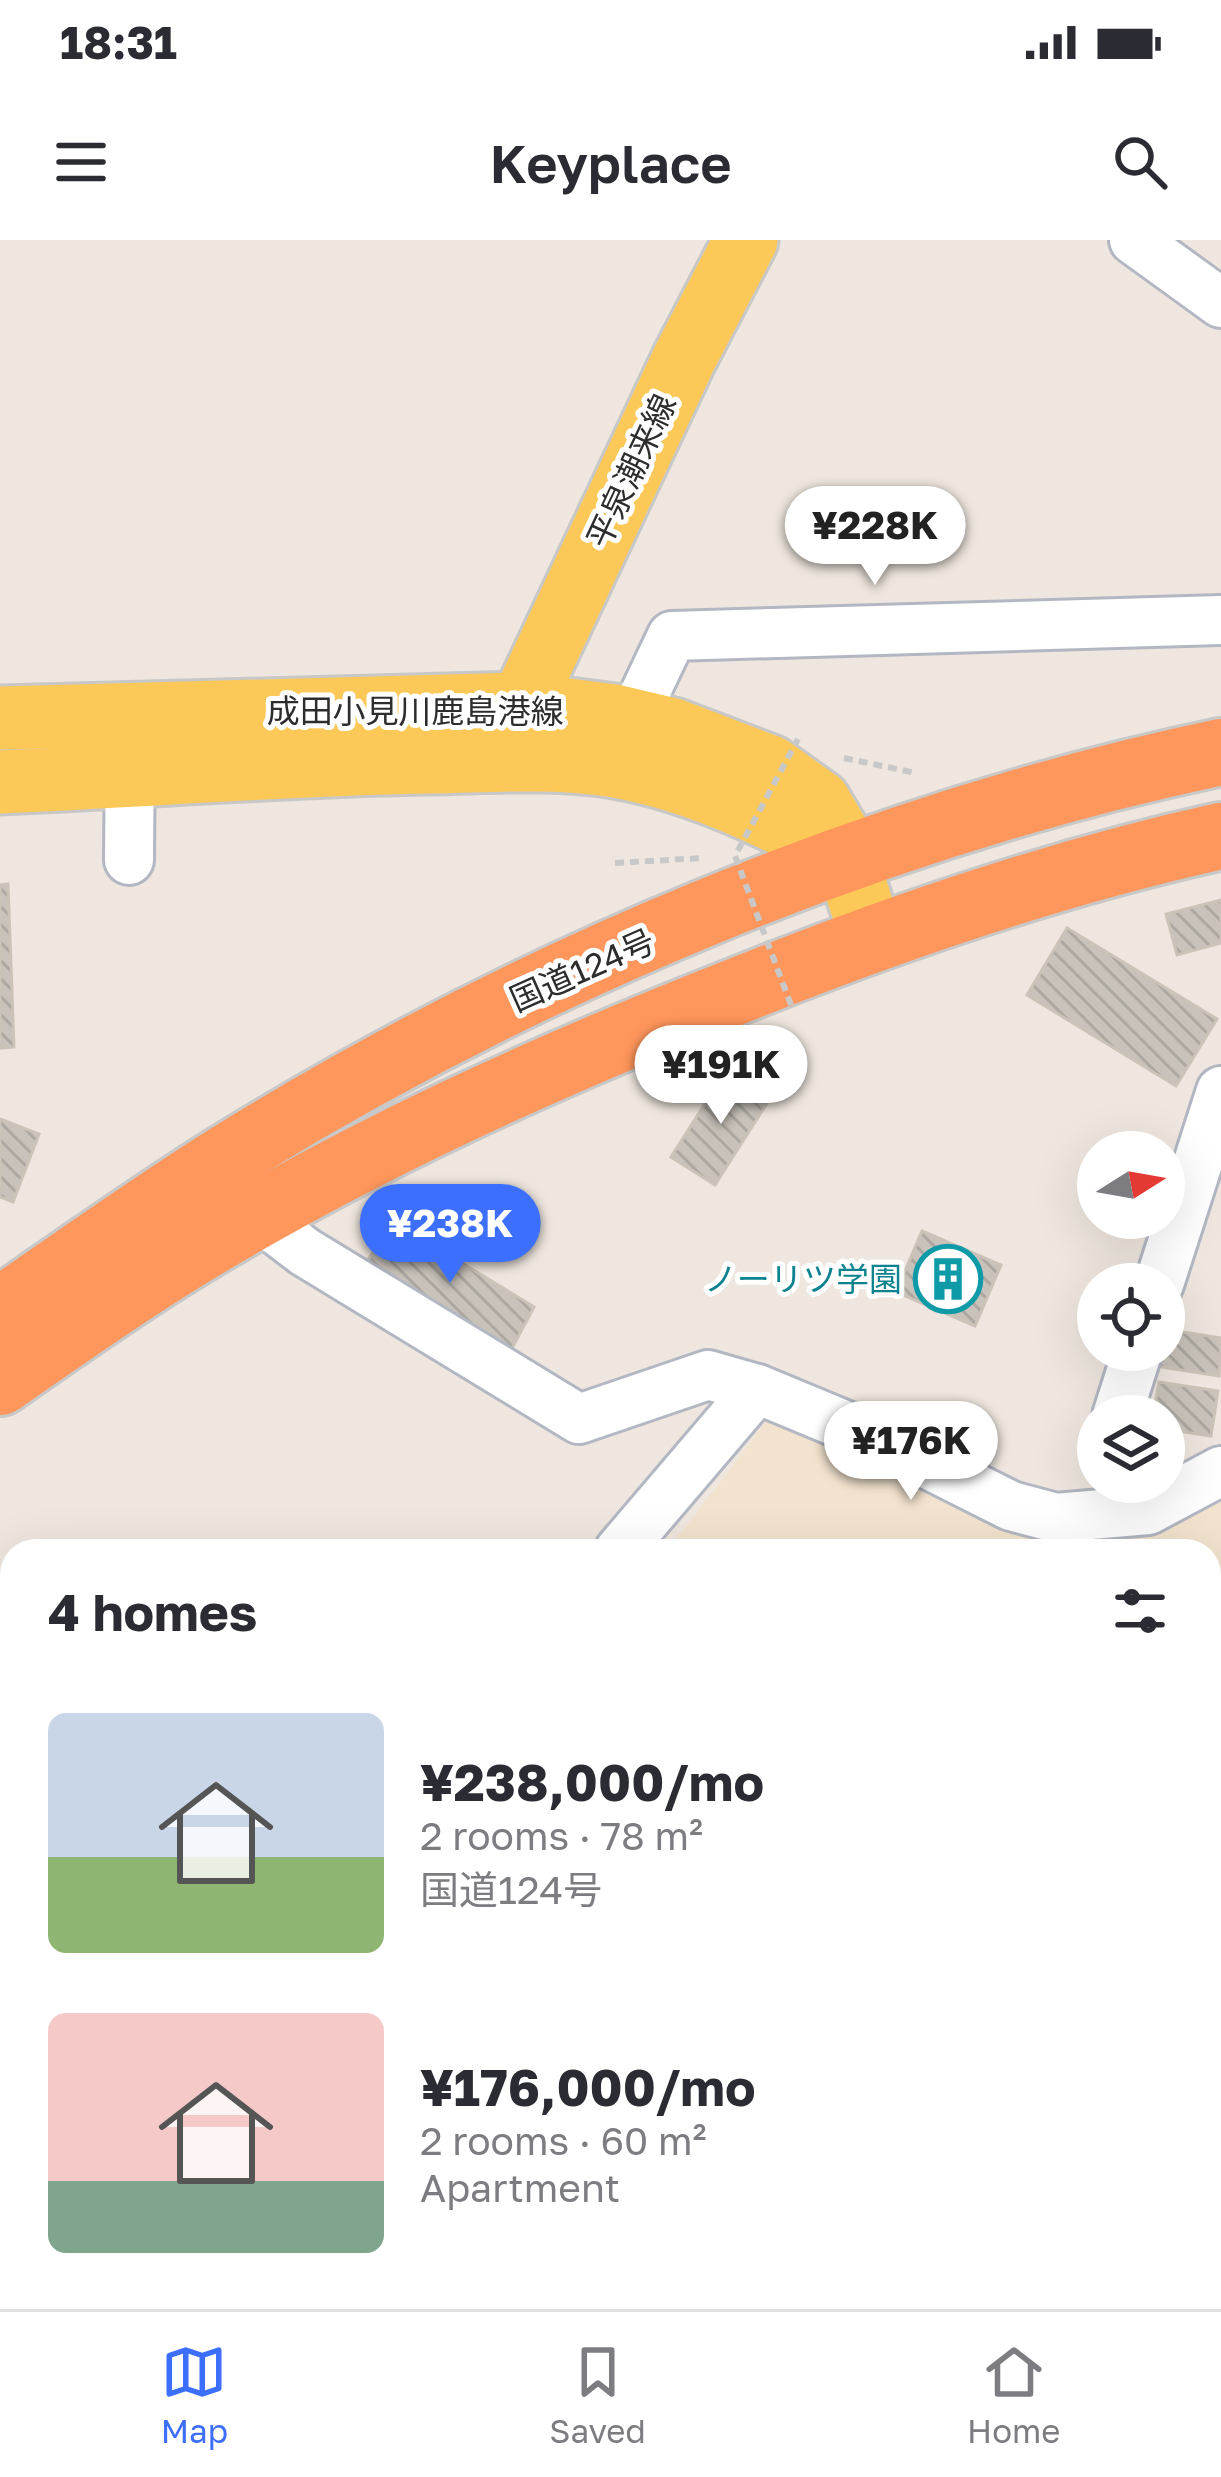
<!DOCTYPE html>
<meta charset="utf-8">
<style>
:root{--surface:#fff;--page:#f7f7f7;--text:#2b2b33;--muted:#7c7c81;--line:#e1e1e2;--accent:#3d6fff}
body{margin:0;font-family:"Golos Text","Noto Sans JP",sans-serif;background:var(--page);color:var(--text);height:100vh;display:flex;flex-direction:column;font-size:45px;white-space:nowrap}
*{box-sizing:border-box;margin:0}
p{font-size:39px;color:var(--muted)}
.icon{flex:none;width:66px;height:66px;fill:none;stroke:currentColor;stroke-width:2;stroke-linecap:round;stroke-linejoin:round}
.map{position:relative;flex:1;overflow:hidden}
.drawer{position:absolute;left:0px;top:1299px;width:1221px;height:771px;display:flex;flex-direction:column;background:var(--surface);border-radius:36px 36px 0 0;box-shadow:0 12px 48px #0002}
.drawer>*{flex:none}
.needle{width:78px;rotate:79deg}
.buttons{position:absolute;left:1077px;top:891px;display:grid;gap:24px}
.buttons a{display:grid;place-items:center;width:108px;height:108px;border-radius:50%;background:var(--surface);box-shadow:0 12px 48px #0002;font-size:60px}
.price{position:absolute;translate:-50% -102px;padding:0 27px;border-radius:42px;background:#fff;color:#222;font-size:39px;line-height:78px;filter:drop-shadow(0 3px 6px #0008)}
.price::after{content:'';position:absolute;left:50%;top:72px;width:36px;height:27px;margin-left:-18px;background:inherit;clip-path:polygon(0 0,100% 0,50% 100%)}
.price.active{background:var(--accent);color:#fff}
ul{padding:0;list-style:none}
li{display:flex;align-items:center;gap:36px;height:300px;padding:0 48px}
li span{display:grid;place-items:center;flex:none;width:336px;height:240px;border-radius:18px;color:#555}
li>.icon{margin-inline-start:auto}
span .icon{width:144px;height:144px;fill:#fffc;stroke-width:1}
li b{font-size:51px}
h2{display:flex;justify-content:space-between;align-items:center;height:144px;padding:0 48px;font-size:51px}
.status{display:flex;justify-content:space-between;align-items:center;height:84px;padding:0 60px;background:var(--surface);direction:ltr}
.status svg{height:33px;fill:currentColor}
header{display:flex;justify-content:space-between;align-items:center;height:156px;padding:0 48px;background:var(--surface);font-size:54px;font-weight:600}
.tabs{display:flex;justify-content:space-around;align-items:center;height:168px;border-top:3px solid var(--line);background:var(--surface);font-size:33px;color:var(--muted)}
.tabs a{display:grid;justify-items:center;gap:6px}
.tabs .active{color:var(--accent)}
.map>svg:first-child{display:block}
.education{fill:#f2e3ce}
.building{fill:url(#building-back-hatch);stroke:#ccc3b8;stroke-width:3}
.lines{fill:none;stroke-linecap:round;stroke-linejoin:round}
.minor-casing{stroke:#b3b7c2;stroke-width:54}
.major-casing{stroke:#c8c8c8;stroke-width:69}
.highway-casing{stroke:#c8c8c8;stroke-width:72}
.path{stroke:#c8c8c8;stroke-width:6;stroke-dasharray:9 6;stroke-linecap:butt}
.minor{stroke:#fff;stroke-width:48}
.major{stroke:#fcc958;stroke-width:63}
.highway{stroke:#ff965b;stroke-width:66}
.path-bridge{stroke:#c8c8c8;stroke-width:6;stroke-dasharray:9 6;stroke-linecap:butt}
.labels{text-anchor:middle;stroke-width:10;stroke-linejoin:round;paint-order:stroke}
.street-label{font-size:33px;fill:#2d2d2d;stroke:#fff}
.culture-label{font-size:33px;fill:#0d838f;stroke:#fff;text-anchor:end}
</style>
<div class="status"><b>18:31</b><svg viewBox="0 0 49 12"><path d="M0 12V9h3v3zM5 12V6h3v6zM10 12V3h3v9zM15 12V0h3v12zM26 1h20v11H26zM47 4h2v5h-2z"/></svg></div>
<header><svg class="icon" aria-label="menu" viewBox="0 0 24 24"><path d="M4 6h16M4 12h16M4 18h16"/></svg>Keyplace<svg class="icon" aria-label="search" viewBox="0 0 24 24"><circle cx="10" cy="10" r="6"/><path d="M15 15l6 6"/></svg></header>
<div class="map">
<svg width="1221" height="2069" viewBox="0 0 1221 2069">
<defs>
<pattern id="building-back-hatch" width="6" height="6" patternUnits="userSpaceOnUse" patternTransform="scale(3)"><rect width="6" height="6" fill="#c8c2ba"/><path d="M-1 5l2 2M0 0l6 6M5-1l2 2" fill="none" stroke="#aca7a0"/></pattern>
</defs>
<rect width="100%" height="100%" fill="#efe7df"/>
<!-- education -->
<g class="education">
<polygon points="777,1168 1013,1276 1096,1306 1221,1248 1221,2012 1209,2031 1209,1311 667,1311"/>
<polygon points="867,2058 1192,2058 1185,2069 884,2069"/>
</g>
<!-- building -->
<g class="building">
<polygon points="8,644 14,807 0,808 0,645"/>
<polygon points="1221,660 1221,703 1177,715 1166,674"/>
<polygon points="1067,688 1217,779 1176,846 1027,755"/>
<polygon points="727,829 771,857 715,945 671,917"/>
<polygon points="0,879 39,894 13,962 0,957"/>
<polygon points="395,982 534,1067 510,1112 364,1025"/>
<polygon points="922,991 1001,1025 975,1086 896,1052"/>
<polygon points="1164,1089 1221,1098 1219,1136 1149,1125 1152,1110 1164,1110"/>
<polygon points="1159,1142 1218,1151 1211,1196 1164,1189 1164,1176 1153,1176"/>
<polygon points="1209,1347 1221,1355 1221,1499 1209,1491"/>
<polygon points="0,1585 12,1592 12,1622 0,1642"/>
<polygon points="1209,1713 1221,1722 1221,1821 1209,1840"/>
<polygon points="0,1751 12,1760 12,1837 0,1855"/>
<polygon points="12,1921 12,1988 0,2006 0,1939"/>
<polygon points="50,2058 108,2058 125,2069 43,2069"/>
<polygon points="317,2058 367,2058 360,2069 310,2069"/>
<polygon points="379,2058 596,2058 589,2069 371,2069"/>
<polygon points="964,2058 1070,2058 1063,2069 984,2069"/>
</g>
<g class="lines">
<!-- minor casing -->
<g class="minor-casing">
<g id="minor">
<polyline points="1134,0 1221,63"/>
<polyline points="632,480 672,396 1221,380"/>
<polyline points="129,620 130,503"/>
<polyline points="259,977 305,1012 579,1179 708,1135 757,1149 880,1200 1011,1266 1056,1278 1148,1270 1221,1231"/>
<polyline points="1159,1044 1221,851"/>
<polyline points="1117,1176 1138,1110"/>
<polyline points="619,1311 757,1149"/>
<polyline points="238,2069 245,2058"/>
<polyline points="707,2069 715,2058"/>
</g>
</g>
<!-- major casing -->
<g class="major-casing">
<g id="major">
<polyline points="522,464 684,119 746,0"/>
<polyline points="0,478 522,464 614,476 673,490 770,527 819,562 838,594 872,697"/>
<path d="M 0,542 C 144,536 287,524 431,522 C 492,521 555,516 615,526 C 695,540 774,577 844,617"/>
</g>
</g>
<!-- highway casing -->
<g class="highway-casing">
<g id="highway">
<path d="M 0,1071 C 72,1021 144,970 218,923 C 518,735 874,585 1221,512"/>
<path d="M 0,1142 C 57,1102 114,1062 173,1025 C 353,913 549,825 745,748 C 900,686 1058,632 1221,596"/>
<polyline points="0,1553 12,1561"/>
<polyline points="787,2058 805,2069"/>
</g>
</g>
<!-- path -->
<g class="path">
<polyline points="844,518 916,533"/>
<polyline points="615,623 702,618"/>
</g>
<!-- minor -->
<use href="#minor" class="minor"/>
<!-- major -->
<use href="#major" class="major"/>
<!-- highway -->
<use href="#highway" class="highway"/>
<!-- path-bridge -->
<polyline class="path-bridge" points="791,765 735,616 798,499"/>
</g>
<!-- icons -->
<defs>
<g id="building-ring" transform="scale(3.45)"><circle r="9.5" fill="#fff" stroke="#0f9aa8" stroke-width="1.5"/><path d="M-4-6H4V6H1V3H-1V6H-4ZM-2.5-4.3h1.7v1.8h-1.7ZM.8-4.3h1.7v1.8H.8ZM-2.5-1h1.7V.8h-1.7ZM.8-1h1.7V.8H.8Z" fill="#0f9aa8"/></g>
</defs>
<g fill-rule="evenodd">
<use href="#building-ring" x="948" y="1039"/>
</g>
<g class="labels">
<!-- street labels -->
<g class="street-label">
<text transform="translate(631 231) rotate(-65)" y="12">平泉潮来線</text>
<text x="415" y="483">成田小見川鹿島港線</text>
<text transform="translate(582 730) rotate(-24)" y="12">国道124号</text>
</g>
<!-- culture labels -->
<g class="culture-label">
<text x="902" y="1051">ノーリツ学園</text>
</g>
</g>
</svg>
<div class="buttons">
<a><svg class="needle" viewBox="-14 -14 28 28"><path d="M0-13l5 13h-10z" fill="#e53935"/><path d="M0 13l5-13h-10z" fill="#7c7c81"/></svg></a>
<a><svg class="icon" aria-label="locate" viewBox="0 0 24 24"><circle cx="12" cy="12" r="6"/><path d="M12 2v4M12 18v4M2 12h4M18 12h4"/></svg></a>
<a><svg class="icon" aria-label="layers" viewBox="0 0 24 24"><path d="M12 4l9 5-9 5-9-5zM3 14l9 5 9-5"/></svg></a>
</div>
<b class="price" style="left:875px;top:348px">¥228K</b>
<b class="price" style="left:721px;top:887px">¥191K</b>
<b class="price active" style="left:450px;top:1046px">¥238K</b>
<b class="price" style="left:911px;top:1263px">¥176K</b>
<section class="drawer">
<h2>4 homes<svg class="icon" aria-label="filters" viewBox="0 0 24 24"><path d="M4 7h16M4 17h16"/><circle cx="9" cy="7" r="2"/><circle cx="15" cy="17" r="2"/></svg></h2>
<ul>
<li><span style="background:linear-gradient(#c9d6e8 60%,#8fb573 0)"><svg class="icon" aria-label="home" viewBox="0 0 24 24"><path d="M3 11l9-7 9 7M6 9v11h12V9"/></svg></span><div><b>¥238,000/mo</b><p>2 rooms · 78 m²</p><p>国道124号</p></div></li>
<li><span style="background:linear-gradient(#f6c9c9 70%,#7fa58c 0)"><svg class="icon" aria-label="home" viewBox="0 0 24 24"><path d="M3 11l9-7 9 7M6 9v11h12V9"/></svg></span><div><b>¥176,000/mo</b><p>2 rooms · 60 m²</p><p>Apartment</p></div></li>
</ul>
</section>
</div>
<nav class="tabs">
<a class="active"><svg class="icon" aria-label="map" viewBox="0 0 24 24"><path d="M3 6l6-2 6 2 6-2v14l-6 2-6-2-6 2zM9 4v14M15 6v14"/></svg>Map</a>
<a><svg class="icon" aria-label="saved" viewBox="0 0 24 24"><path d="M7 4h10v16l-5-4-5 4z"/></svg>Saved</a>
<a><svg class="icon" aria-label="home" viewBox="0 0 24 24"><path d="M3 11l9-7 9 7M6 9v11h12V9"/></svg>Home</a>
</nav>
